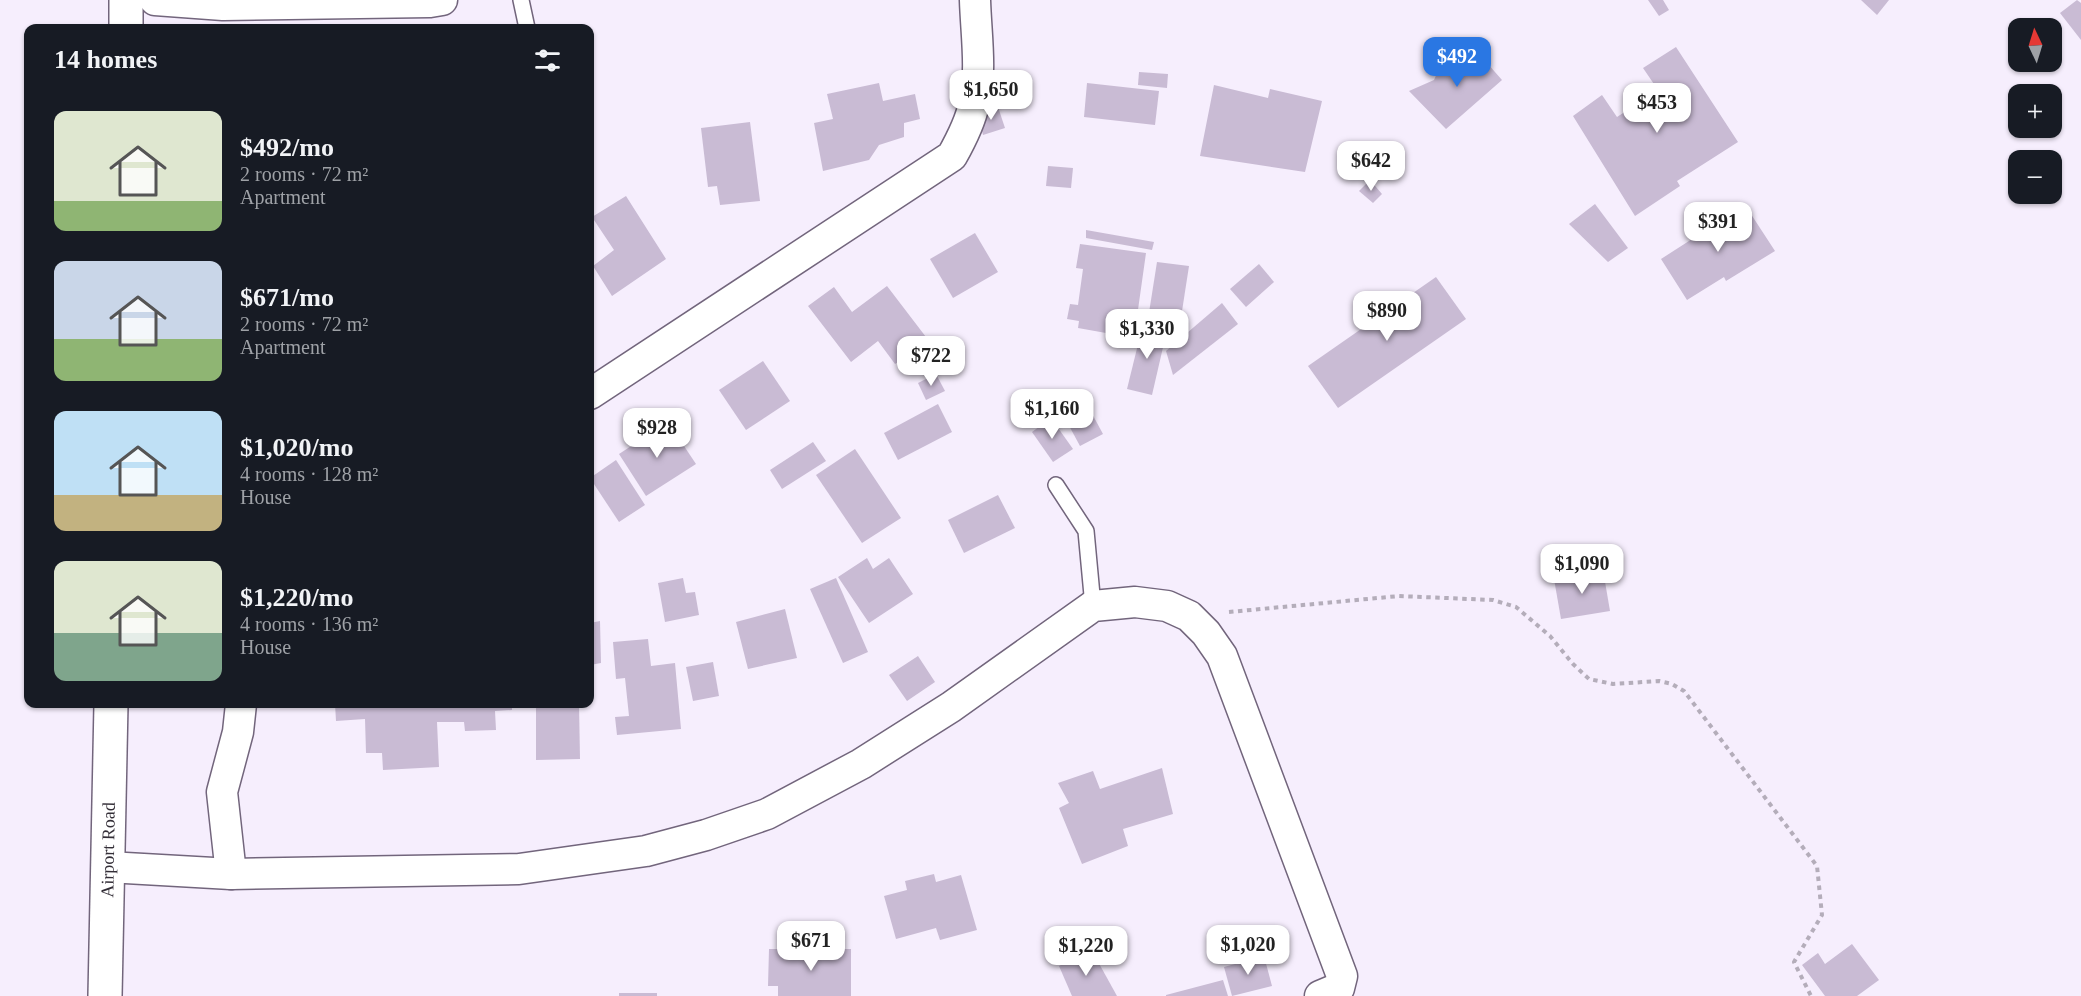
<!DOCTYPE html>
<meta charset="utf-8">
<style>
:root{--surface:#171b24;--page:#20242c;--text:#f1f3f6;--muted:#9ea1a6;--accent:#2a77e3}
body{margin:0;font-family:Georgia,serif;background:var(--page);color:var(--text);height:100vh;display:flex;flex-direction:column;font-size:22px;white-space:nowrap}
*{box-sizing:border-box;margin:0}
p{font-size:20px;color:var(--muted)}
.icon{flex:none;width:33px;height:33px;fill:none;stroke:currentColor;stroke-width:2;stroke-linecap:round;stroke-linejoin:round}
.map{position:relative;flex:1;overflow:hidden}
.side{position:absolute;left:24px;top:24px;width:570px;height:684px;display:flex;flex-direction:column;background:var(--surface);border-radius:12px;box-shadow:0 2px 4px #0004}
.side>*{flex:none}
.needle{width:39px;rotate:356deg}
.fabs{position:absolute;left:2008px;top:18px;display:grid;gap:12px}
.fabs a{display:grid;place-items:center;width:54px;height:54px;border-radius:12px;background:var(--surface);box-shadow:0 2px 4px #0004;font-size:30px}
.price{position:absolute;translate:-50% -51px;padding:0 14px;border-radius:12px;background:#fff;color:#222;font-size:20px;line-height:39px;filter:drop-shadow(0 2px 3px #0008)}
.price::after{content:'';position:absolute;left:50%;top:36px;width:18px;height:14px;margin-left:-9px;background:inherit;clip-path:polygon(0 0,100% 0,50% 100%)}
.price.on{background:var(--accent);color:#fff}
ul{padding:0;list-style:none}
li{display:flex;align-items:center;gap:18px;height:150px;padding:0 30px}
li span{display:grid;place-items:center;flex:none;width:168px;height:120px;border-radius:12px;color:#555}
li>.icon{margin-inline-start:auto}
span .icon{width:72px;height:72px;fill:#fffc;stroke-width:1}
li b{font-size:26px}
h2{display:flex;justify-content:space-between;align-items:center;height:72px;padding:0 30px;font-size:26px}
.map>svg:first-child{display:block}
.building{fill:#c9bbd4}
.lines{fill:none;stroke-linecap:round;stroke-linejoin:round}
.lane-casing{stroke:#72657c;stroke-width:18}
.street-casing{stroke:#72657c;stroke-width:33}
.secondary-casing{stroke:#72657c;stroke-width:36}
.path{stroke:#b4adba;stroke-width:4;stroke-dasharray:4.5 4.5;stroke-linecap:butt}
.lane{stroke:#fff;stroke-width:15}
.street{stroke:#fff;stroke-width:30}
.secondary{stroke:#fff;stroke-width:33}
.labels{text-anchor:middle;stroke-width:4.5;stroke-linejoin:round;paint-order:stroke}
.street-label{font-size:18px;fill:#332e37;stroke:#fff}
</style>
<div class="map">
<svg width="2081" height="996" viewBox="0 0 2081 996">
<rect width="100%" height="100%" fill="#f6eefd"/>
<!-- building -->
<g class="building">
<polygon points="1648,0 1663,0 1669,10 1659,16"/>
<polygon points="1861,0 1889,0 1877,15"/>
<polygon points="2077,0 2081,3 2081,40 2060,13"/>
<polygon points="1676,47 1738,142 1677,181 1680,186 1635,216 1573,116 1602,95 1617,117 1658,90 1643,68"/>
<polygon points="1480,55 1502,80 1446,129 1409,91 1434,80 1439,69 1455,57"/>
<polygon points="1139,72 1168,74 1167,88 1138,85"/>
<polygon points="879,83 883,101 915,94 920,119 904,123 904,137 879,145 869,160 823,171 814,123 833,119 827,94"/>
<polygon points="1087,83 1159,91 1155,125 1084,117"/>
<polygon points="1214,85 1268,98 1270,89 1322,101 1305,172 1200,156"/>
<polygon points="998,107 1005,128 983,135 977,113"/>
<polygon points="750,122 760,201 720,205 717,186 708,187 701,128"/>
<polygon points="1048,166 1073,168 1071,188 1046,186"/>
<polygon points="1370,180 1382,194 1373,203 1359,191"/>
<polygon points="626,196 666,259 612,296 593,266 614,250 592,217"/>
<polygon points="1595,204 1628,248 1608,262 1569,224"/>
<polygon points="1745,205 1775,251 1726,281 1724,277 1687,300 1661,259"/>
<polygon points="1086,230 1154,242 1152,250 1086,238"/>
<polygon points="975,233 998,272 953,298 930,259"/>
<polygon points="1080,244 1146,253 1134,338 1078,328 1079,321 1067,319 1070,304 1078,305 1083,269 1076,268"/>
<polygon points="1157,262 1189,266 1180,324 1148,319"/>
<polygon points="1259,264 1274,282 1246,307 1230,289"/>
<polygon points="1436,277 1466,319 1338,408 1308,366"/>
<polygon points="887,286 942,358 933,364 928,357 911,370 903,359 895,364 878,341 851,362 808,306 834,287 852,312"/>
<polygon points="1222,303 1238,324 1173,375 1166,351"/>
<polygon points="1143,324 1167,330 1152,395 1127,389"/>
<polygon points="763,361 790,401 746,430 719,390"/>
<polygon points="936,374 945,391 926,400 918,383"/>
<polygon points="1083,397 1103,434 1080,446 1060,409"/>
<polygon points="1043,400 1052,415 1030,426 1022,410"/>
<polygon points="938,404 952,432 898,460 884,433"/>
<polygon points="1051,418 1073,449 1053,462 1032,432"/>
<polygon points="668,422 696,464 646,496 619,454"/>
<polygon points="813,442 826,461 782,489 770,470"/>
<polygon points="855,449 901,518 862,543 816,475"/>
<polygon points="616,460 645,505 619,522 590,478"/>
<polygon points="998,495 1015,528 964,553 948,520"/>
<polygon points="867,558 873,569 889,558 913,594 869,623 838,577"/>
<polygon points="1603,570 1610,611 1561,619 1554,579"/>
<polygon points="683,578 686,593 695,592 699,615 665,622 658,583"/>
<polygon points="836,578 868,652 843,663 810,589"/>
<polygon points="785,609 797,658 748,669 736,622"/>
<polygon points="600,621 601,663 590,665 590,623"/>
<polygon points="648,639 651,666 675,663 681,729 617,735 615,717 629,716 625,678 616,679 613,642"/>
<polygon points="918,656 935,682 907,701 889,675"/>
<polygon points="713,662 719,696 693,701 686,667"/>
<polygon points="335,704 512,704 512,710 495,711 496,730 465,731 464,722 437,722 439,767 383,770 382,753 366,753 365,719 336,721"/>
<polygon points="536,704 579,704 580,759 536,760"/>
<polygon points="1162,768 1173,814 1123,829 1128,846 1082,864 1059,808 1069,803 1058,783 1093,771 1100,789"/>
<polygon points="934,874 936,882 961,875 977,930 940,940 936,928 896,939 884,896 907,890 905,881"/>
<polygon points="1852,944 1879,980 1857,996 1825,996 1802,965 1818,953 1825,964"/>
<polygon points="769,949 851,949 851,996 778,996 778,986 768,986"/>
<polygon points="1091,949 1117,996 1072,996 1059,966"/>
<polygon points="1264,956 1272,986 1232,996 1224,967"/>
<polygon points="1223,980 1228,996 1166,996 1166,995"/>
<rect x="619" y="993" width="38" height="3"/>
</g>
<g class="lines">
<!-- lane casing -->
<g class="lane-casing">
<g id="lane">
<polyline points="521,0 527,28"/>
<polyline points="1056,485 1086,531 1093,606"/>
</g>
</g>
<!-- street casing -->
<g class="street-casing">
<g id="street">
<polyline points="155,0 223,5 430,2 442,0"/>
<path d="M 590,394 L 952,156 C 961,140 970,123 974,104 C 982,71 976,34 975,0"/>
<polyline points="108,867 231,874 519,869 646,851 706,835 767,814 861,764 951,707 1093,606 1135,602 1167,606 1189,616 1206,633 1222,656 1342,976 1339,988 1320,996"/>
<polyline points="231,874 222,792 238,732 241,704"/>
</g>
</g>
<!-- secondary casing -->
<g class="secondary-casing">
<g id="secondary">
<polyline points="126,28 126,0"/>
<polyline points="105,996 111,704"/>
</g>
</g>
<!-- path -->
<polyline class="path" points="1229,612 1399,596 1493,600 1516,607 1550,636 1573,664 1589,679 1613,684 1659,681 1672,684 1684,691 1817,866 1822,915 1794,962 1811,996"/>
<!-- lane -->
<use href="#lane" class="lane"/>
<!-- street -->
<use href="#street" class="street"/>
<!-- secondary -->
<use href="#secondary" class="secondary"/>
</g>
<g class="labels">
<!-- street labels -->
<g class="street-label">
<text transform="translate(108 850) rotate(-89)" y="6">Airport Road</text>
</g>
</g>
</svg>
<div class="fabs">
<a><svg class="needle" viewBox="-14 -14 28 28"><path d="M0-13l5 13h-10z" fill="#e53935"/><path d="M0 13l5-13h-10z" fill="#9ea1a6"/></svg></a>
<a>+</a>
<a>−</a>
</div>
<b class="price on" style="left:1457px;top:88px">$492</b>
<b class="price" style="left:991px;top:121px">$1,650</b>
<b class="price" style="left:1657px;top:134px">$453</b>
<b class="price" style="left:1371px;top:192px">$642</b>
<b class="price" style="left:1718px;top:253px">$391</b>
<b class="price" style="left:1387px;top:342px">$890</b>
<b class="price" style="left:1147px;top:360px">$1,330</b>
<b class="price" style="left:931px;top:387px">$722</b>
<b class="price" style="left:1052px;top:440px">$1,160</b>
<b class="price" style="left:657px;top:459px">$928</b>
<b class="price" style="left:1582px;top:595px">$1,090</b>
<b class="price" style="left:811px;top:972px">$671</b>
<b class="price" style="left:1248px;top:976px">$1,020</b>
<b class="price" style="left:1086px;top:977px">$1,220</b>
<section class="side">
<h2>14 homes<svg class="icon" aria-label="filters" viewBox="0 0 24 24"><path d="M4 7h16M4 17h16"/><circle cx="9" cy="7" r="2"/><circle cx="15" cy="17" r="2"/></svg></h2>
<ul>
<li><span style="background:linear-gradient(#dfe7d0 75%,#8fb573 0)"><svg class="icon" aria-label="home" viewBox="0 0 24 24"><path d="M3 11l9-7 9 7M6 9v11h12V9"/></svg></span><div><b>$492/mo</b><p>2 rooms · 72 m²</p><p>Apartment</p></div></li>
<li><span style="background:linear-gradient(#c9d6e8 65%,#8fb573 0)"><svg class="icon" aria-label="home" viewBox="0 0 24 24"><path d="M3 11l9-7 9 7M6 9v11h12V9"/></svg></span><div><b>$671/mo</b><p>2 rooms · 72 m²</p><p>Apartment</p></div></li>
<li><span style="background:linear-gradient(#bfe0f5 70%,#c2b280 0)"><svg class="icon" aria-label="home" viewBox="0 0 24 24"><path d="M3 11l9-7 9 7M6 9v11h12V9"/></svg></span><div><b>$1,020/mo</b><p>4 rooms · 128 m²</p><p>House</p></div></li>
<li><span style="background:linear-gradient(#dfe7d0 60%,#7fa58c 0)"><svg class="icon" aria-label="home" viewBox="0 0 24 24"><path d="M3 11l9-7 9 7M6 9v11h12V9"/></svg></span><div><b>$1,220/mo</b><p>4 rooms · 136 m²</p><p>House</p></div></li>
</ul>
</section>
</div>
